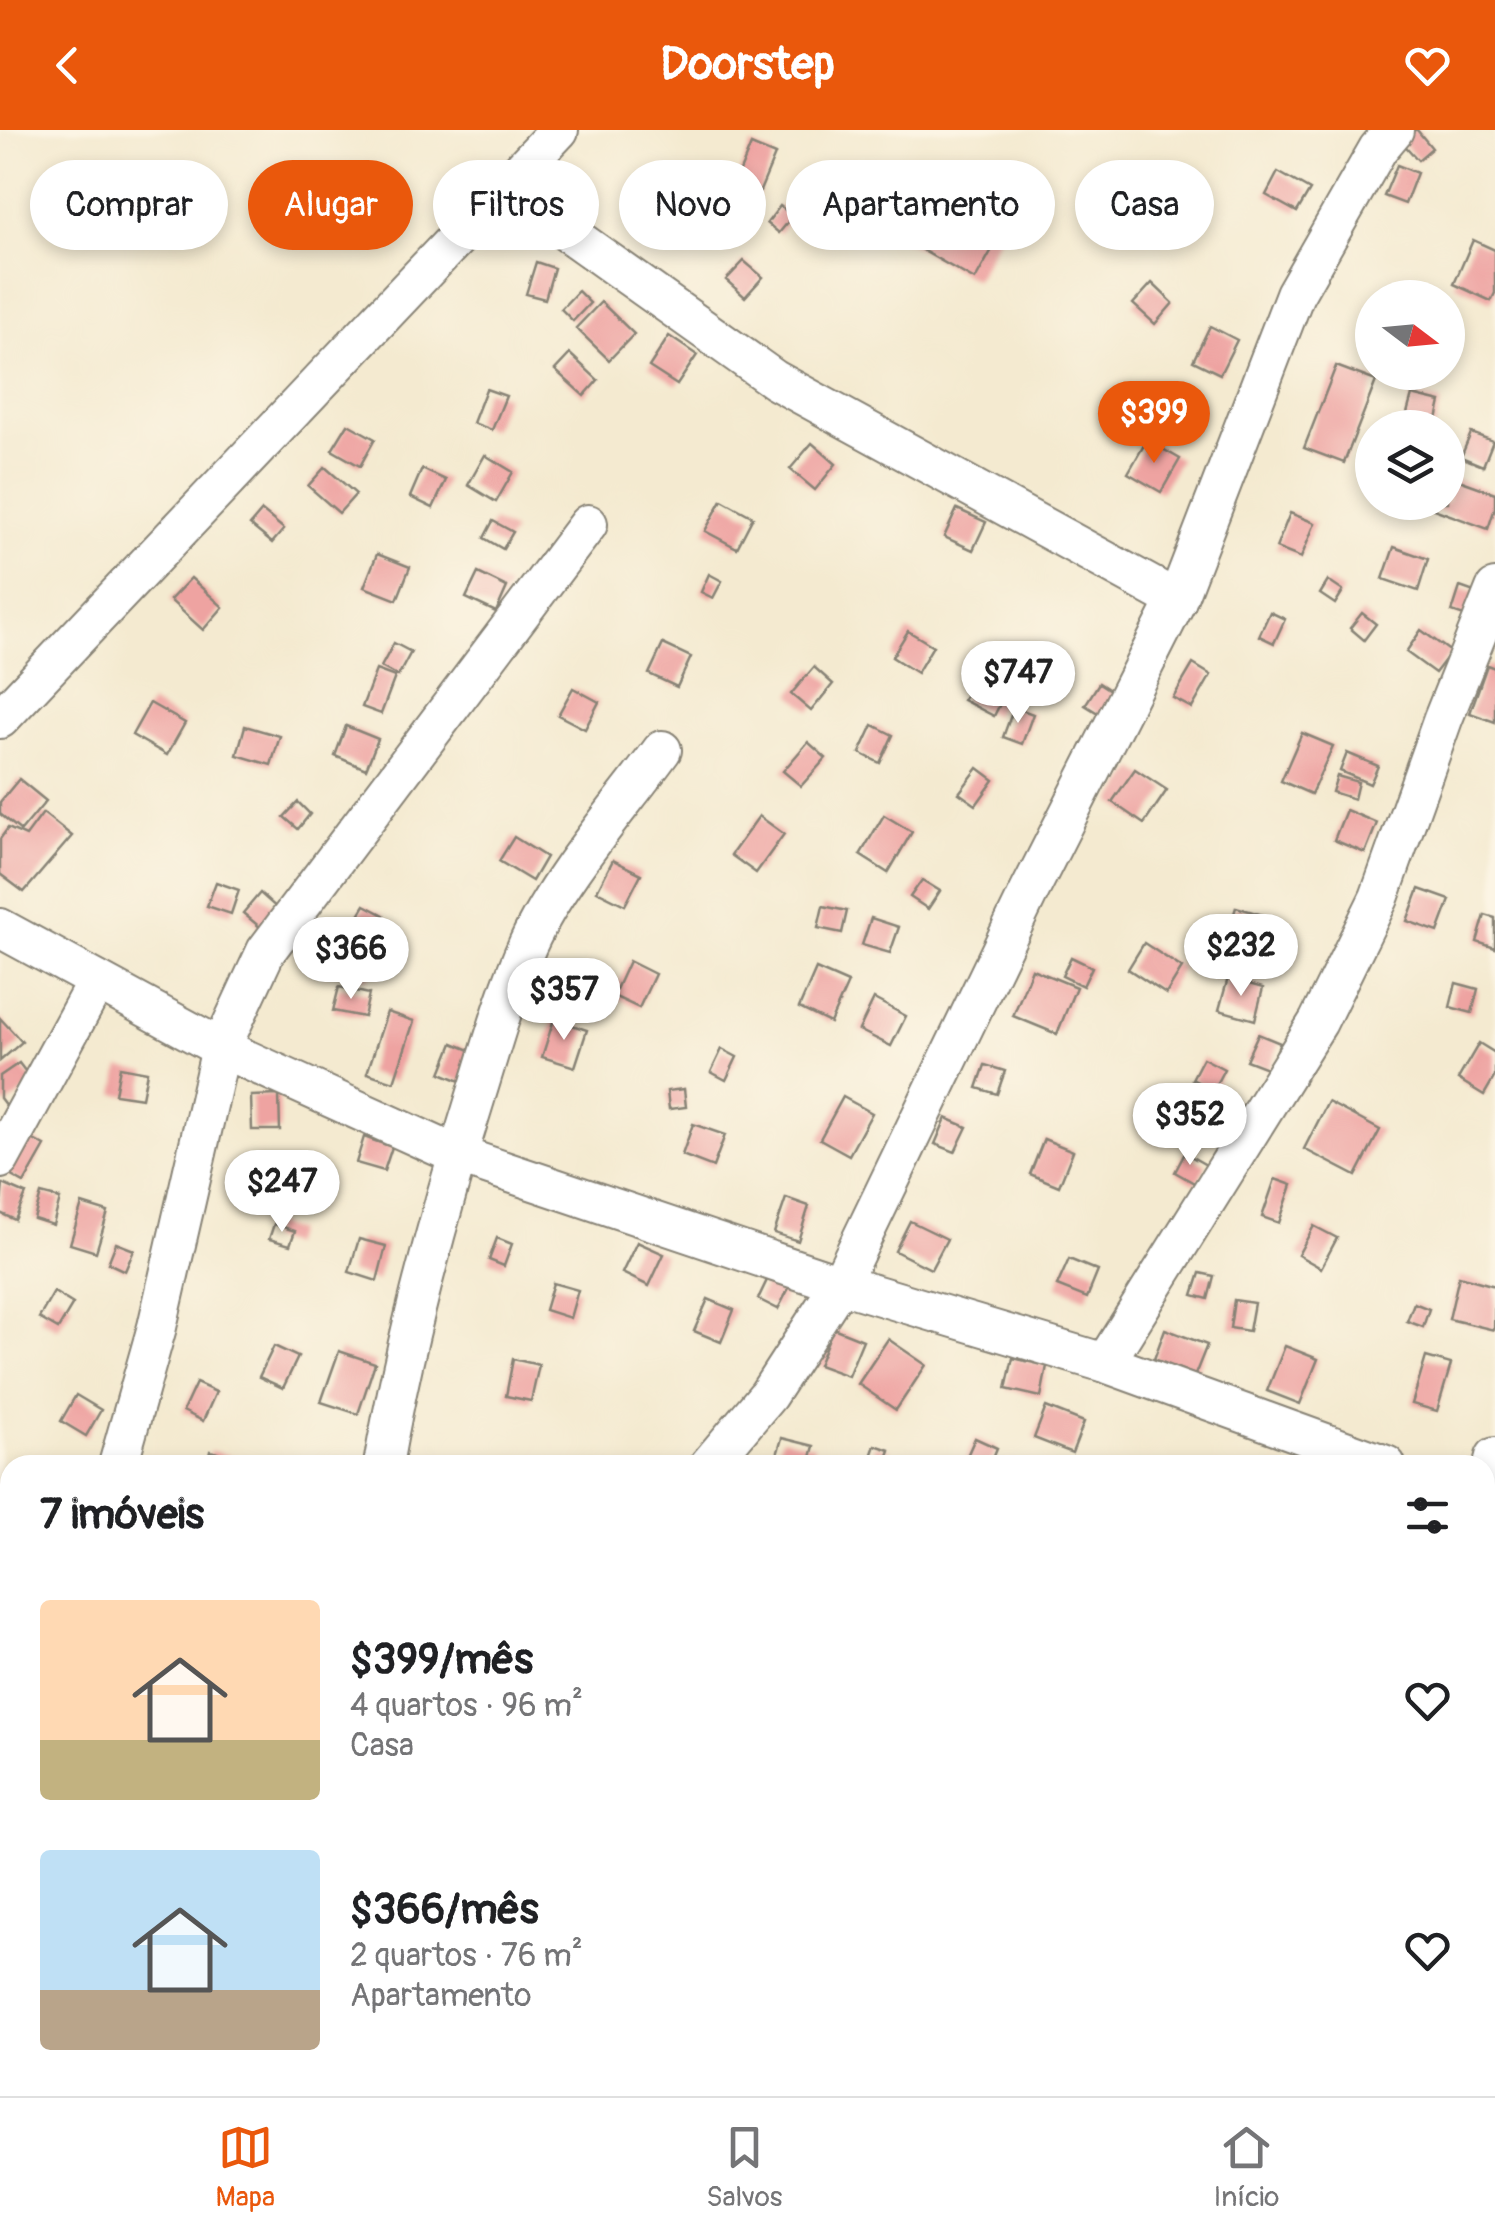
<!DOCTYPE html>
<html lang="pt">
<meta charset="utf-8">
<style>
:root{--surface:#fff;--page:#f6f6f6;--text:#202124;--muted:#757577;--line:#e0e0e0;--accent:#ea580c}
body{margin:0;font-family:Pangolin,sans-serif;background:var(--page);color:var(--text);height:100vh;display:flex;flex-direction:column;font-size:38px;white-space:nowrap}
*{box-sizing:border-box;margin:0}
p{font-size:32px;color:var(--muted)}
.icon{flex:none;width:55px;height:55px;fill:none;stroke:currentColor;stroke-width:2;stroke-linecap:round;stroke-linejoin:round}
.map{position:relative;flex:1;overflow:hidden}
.sheet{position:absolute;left:0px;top:1325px;width:1495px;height:642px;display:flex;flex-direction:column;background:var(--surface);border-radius:30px 30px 0 0;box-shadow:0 5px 15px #0003}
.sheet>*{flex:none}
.top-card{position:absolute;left:30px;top:30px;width:1435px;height:90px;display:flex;gap:20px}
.needle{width:65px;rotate:106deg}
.fabs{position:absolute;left:1355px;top:150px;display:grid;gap:20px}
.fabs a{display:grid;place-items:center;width:110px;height:110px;border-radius:50%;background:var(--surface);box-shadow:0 5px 15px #0003;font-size:50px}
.price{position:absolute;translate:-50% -85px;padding:0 22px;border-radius:35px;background:#fff;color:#222;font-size:32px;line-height:65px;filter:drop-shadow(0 2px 5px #0008)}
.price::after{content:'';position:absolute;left:50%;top:60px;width:30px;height:22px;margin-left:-15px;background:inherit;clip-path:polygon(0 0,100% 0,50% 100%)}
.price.current{background:var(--accent);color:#fff}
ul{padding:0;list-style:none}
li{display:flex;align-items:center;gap:30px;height:250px;padding:0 40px}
li span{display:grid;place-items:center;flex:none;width:280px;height:200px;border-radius:10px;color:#555}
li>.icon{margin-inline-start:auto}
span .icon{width:120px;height:120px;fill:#fffc;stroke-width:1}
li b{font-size:42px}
h2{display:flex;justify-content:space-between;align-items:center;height:120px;padding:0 40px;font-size:42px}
.pill{padding:0 35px;border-radius:45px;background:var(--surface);box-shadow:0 5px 15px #0003;font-size:35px;line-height:90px}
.pill.current{background:var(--accent);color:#fff}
header{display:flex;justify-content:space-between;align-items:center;height:130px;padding:0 40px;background:var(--accent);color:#fff;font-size:45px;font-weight:700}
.tab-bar{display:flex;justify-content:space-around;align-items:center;height:140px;border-top:2px solid var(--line);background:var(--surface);font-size:28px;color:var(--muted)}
.tab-bar a{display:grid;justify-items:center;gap:5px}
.tab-bar .current{color:var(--accent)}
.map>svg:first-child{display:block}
.building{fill:#eea3a1}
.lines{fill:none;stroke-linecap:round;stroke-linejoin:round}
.minor-casing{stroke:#888376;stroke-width:42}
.minor{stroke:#fff;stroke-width:38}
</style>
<header><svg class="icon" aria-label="back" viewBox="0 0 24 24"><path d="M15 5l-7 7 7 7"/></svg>Doorstep<svg class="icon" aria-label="heart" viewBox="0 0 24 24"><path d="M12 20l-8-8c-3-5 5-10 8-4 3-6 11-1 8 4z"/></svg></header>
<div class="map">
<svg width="1495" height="1966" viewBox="0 0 1495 1966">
<rect width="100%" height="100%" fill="#fcf5e5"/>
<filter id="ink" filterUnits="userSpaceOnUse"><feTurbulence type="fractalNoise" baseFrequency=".01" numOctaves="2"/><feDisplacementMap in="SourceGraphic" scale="20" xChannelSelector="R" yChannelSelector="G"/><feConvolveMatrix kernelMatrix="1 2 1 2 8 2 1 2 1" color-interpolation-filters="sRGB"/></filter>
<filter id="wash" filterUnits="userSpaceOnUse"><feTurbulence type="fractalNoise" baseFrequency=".0048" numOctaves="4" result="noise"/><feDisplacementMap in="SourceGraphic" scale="40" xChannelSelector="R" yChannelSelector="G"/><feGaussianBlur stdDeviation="2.25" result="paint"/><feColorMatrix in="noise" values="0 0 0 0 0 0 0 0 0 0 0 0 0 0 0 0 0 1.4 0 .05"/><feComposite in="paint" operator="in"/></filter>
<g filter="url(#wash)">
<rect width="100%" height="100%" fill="#f4ead0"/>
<g id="blocks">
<!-- building -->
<g class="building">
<polygon points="1410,0 1417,0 1432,18 1418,30 1399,9"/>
<polygon points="751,15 775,25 752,80 728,70"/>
<polygon points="889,33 1004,98 975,150 860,85"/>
<polygon points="1397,35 1417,43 1405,74 1384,66"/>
<polygon points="1278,42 1310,60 1297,82 1266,65"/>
<polygon points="835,59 857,70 843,98 820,86"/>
<polygon points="780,76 793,86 779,103 767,93"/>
<polygon points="1473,110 1495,120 1495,163 1491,171 1454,154"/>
<polygon points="744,131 763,147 745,167 726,150"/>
<polygon points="536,132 554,138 545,169 526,164"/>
<polygon points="1152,153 1173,173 1155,194 1133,174"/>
<polygon points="578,161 590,173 573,191 561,179"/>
<polygon points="601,172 634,204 609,230 576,198"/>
<polygon points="1210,196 1237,210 1220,244 1193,231"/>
<polygon points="669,206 697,225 677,255 649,237"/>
<polygon points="570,224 598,250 584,266 555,240"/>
<polygon points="1336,236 1376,251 1344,333 1304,318"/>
<polygon points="486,259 506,266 492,300 473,293"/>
<polygon points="1412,265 1441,272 1435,298 1403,298"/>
<polygon points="348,294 375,309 360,336 332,320"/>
<polygon points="1471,303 1493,311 1483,336 1461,327"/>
<polygon points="1147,310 1180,329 1161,362 1128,343"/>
<polygon points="812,313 836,334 815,360 790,339"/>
<polygon points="485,325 513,342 496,372 468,355"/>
<polygon points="325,337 356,364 339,383 308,356"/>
<polygon points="422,339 446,350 433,378 410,367"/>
<polygon points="1448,346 1495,363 1495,378 1488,399 1428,377 1430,372 1448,372"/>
<polygon points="722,370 753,387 737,418 705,401"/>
<polygon points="957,379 986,392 973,420 944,407"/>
<polygon points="262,381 284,399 272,413 250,395"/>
<polygon points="1290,383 1315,393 1301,428 1276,418"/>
<polygon points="493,391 513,402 503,419 484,408"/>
<polygon points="1394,417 1428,429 1418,461 1383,449"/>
<polygon points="377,424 410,437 397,470 364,457"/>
<polygon points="478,443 507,457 496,482 466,468"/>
<polygon points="709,444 722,451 713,468 701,462"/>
<polygon points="191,448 223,477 203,500 170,470"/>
<polygon points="1328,451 1343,461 1335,474 1320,464"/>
<polygon points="1460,457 1480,464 1473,489 1452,482"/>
<polygon points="1270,482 1285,489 1274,513 1259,506"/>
<polygon points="1362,483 1376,494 1364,510 1350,498"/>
<polygon points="1421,500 1451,522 1435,543 1406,522"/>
<polygon points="908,501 933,516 917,543 892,527"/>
<polygon points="394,513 411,522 398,546 381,537"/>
<polygon points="663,514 691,527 677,557 649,544"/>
<polygon points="988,520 1019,536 994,586 963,570"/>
<polygon points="1193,534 1211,545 1192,578 1173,568"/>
<polygon points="1487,535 1495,538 1495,592 1470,583"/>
<polygon points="814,537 833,554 811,581 791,564"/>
<polygon points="376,540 395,547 381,584 362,577"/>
<polygon points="1099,553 1119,566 1106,588 1085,575"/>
<polygon points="573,558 599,572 585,599 558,585"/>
<polygon points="150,573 185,593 167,625 132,605"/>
<polygon points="1014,577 1033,584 1022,614 1003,607"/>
<polygon points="873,595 893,605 880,633 860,623"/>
<polygon points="245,596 280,606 271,635 237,625"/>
<polygon points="346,596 378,609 366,639 335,626"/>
<polygon points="1302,603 1333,616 1311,664 1281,651"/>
<polygon points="808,612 826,628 801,656 783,641"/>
<polygon points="1347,623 1378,636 1370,654 1340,641"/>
<polygon points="978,638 994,650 976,675 959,663"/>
<polygon points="1135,639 1167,660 1144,694 1112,672"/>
<polygon points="1337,646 1358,652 1354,669 1332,662"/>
<polygon points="19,649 46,671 21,701 0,684 0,672"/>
<polygon points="298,672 310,684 298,699 284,687"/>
<polygon points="1346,680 1377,693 1365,723 1334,710"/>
<polygon points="43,683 72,706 24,762 0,744 0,709 8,698 26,706"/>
<polygon points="884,685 912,702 888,743 860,725"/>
<polygon points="759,686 784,704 756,743 731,725"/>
<polygon points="514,707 546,727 532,751 499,731"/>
<polygon points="613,730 641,744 625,775 597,761"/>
<polygon points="922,750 940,761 928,779 910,767"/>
<polygon points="216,752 239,760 231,784 207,776"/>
<polygon points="1419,759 1450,770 1438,802 1407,791"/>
<polygon points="260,763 278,779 261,798 243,783"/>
<polygon points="365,775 384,785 366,816 347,805"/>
<polygon points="823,776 847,781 842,803 818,798"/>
<polygon points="1236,777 1270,787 1255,835 1222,825"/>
<polygon points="1485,785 1495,788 1495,818 1477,812"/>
<polygon points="871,788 899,797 890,823 862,815"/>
<polygon points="1144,813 1182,838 1166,864 1128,839"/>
<polygon points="339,820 373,829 368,848 334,839"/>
<polygon points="1071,827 1092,837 1083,856 1062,846"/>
<polygon points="629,831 655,844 639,878 613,866"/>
<polygon points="816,839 848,853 830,893 799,878"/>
<polygon points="1032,839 1076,857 1057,904 1013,886"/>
<polygon points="1228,848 1263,858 1255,890 1219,880"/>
<polygon points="1456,853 1478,859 1472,883 1450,877"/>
<polygon points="339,857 369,864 364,887 333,881"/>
<polygon points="874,869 906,886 891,916 859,900"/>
<polygon points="387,882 414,891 394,952 367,943"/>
<polygon points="0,888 22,912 0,931"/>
<polygon points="554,889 587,900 575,937 542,927"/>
<polygon points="1258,904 1280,913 1269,939 1246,930"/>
<polygon points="453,913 477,923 465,953 441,943"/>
<polygon points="1479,913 1495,923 1495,946 1484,965 1458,949"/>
<polygon points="722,919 737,927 726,950 711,942"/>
<polygon points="1203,928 1224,939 1213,960 1192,949"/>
<polygon points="19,933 35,954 6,976 0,968 0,946"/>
<polygon points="985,935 1005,941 997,964 977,958"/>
<polygon points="120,937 147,942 142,968 115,964"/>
<polygon points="684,959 686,977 669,979 667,961"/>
<polygon points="279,965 280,1000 252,1000 251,966"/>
<polygon points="843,967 872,983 849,1025 820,1009"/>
<polygon points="1328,972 1380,1000 1356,1046 1304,1019"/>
<polygon points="946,988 967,997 955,1022 935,1014"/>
<polygon points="693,994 725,1005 713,1037 682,1025"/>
<polygon points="26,1006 45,1016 24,1053 6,1043"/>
<polygon points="364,1007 392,1017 384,1041 356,1033"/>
<polygon points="1044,1009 1073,1021 1059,1056 1030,1044"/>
<polygon points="1185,1023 1206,1035 1196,1054 1175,1042"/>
<polygon points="243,1042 270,1048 263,1080 236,1074"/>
<polygon points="1275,1049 1292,1055 1279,1093 1262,1087"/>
<polygon points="3,1054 26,1064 15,1090 0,1083"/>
<polygon points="41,1064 60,1069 53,1095 34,1089"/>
<polygon points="786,1068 809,1076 798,1111 774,1103"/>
<polygon points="82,1074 108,1082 96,1122 70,1114"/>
<polygon points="910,1091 947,1109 931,1139 895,1121"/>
<polygon points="274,1094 295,1101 290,1115 269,1109"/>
<polygon points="1314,1096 1337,1108 1321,1138 1298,1125"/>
<polygon points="497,1108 512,1114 504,1136 489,1130"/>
<polygon points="359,1109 386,1116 377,1151 349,1142"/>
<polygon points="637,1112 664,1124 649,1156 622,1143"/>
<polygon points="116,1113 134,1120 125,1141 108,1133"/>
<polygon points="1069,1129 1098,1141 1087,1168 1057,1156"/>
<polygon points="1200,1143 1214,1146 1208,1169 1193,1165"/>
<polygon points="769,1146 790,1156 778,1179 758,1169"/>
<polygon points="1459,1146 1495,1156 1494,1200 1449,1189"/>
<polygon points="553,1153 578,1160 570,1188 545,1180"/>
<polygon points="54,1162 73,1174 58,1199 39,1188"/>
<polygon points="708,1169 734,1180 721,1212 694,1201"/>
<polygon points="1234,1170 1254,1173 1249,1201 1230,1198"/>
<polygon points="1414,1173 1429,1179 1423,1197 1407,1191"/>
<polygon points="833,1198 863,1210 848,1246 818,1235"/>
<polygon points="1165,1199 1207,1215 1195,1245 1154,1229"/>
<polygon points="888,1209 926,1235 896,1280 858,1254"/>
<polygon points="274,1216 298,1227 283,1258 259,1247"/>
<polygon points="1285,1216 1318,1229 1300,1274 1267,1261"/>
<polygon points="339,1221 375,1233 358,1284 321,1272"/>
<polygon points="1426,1227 1451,1234 1437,1281 1412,1274"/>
<polygon points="1013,1228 1047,1236 1041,1267 1006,1259"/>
<polygon points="513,1229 539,1235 531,1271 506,1266"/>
<polygon points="196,1253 216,1262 203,1291 183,1281"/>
<polygon points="76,1265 101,1280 86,1306 61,1291"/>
<polygon points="1046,1277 1084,1292 1072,1323 1034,1308"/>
<polygon points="782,1308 814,1316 809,1335 775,1332"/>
<polygon points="975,1308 997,1318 990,1335 963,1335"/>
<polygon points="875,1315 890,1320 885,1335 868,1335"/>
<polygon points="210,1321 234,1327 232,1335 207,1335"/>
<polygon points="5,1370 10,1372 10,1411 0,1408"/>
<polygon points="0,1643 10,1644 10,1673 0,1673"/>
</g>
</g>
</g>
<g filter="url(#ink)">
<use href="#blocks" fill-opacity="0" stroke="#888376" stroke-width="2.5"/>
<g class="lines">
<!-- minor casing -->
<g class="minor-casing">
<g id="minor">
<polyline points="505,58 775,250 1177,470"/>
<polyline points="0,589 559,0"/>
<polyline points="0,798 221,918 457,1025 840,1154 1105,1233 1386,1335"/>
<polyline points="0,1029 97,851"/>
<polyline points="1105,1233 1318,892 1379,768 1443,589 1495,459"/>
<polyline points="118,1335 157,1197 221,918 266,821 588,394"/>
<path d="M 383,1335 C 405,1210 438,1087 476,966 C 492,915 506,863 528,814 C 558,748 619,679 662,620"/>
<polyline points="709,1335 768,1265 840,1154 1029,762 1177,470 1295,164 1378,19 1394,0"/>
<polyline points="1485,1364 1495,1327"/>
<polyline points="1485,1429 1495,1395"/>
<polyline points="0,1733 10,1734"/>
<polyline points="1485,1755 1495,1755"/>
<polyline points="1149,1958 1149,1966"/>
<polyline points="202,1966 205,1958"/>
<polyline points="496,1966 498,1958"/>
<polyline points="766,1966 768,1958"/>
</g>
</g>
<!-- minor -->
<use href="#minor" class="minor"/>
</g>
</g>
</svg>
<div class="fabs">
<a><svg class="needle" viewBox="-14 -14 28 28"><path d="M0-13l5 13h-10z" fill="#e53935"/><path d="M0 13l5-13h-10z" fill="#757577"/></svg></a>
<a><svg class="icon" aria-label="layers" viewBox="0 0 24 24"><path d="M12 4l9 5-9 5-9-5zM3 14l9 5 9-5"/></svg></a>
</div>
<b class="price current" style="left:1154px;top:336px">$399</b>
<b class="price" style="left:1018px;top:596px">$747</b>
<b class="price" style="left:1241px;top:869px">$232</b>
<b class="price" style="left:351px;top:872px">$366</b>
<b class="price" style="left:564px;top:913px">$357</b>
<b class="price" style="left:1190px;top:1038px">$352</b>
<b class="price" style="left:282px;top:1105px">$247</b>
<div class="top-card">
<a class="pill">Comprar</a>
<a class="pill current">Alugar</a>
<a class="pill">Filtros</a>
<a class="pill">Novo</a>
<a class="pill">Apartamento</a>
<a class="pill">Casa</a>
</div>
<section class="sheet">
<h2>7 imóveis<svg class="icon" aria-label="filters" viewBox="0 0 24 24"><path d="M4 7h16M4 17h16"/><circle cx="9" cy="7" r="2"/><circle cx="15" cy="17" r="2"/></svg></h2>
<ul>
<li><span style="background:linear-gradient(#ffd9b3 70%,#c2b280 0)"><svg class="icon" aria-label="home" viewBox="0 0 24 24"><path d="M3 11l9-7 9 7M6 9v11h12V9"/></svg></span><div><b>$399/mês</b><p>4 quartos · 96 m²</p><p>Casa</p></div><svg class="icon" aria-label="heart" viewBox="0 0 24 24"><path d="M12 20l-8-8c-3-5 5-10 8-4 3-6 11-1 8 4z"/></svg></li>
<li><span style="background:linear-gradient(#bfe0f5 70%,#b9a48a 0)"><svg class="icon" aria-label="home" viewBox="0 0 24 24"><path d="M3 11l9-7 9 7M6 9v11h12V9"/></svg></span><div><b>$366/mês</b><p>2 quartos · 76 m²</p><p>Apartamento</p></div><svg class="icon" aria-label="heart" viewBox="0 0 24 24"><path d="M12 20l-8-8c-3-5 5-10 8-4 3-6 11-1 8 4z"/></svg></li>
</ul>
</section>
</div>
<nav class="tab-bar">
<a class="current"><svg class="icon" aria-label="map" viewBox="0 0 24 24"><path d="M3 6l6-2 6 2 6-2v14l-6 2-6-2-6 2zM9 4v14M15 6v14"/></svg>Mapa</a>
<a><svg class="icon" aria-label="saved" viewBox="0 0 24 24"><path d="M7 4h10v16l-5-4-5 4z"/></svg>Salvos</a>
<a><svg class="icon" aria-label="home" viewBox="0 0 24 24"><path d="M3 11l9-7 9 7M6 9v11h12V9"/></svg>Início</a>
</nav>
